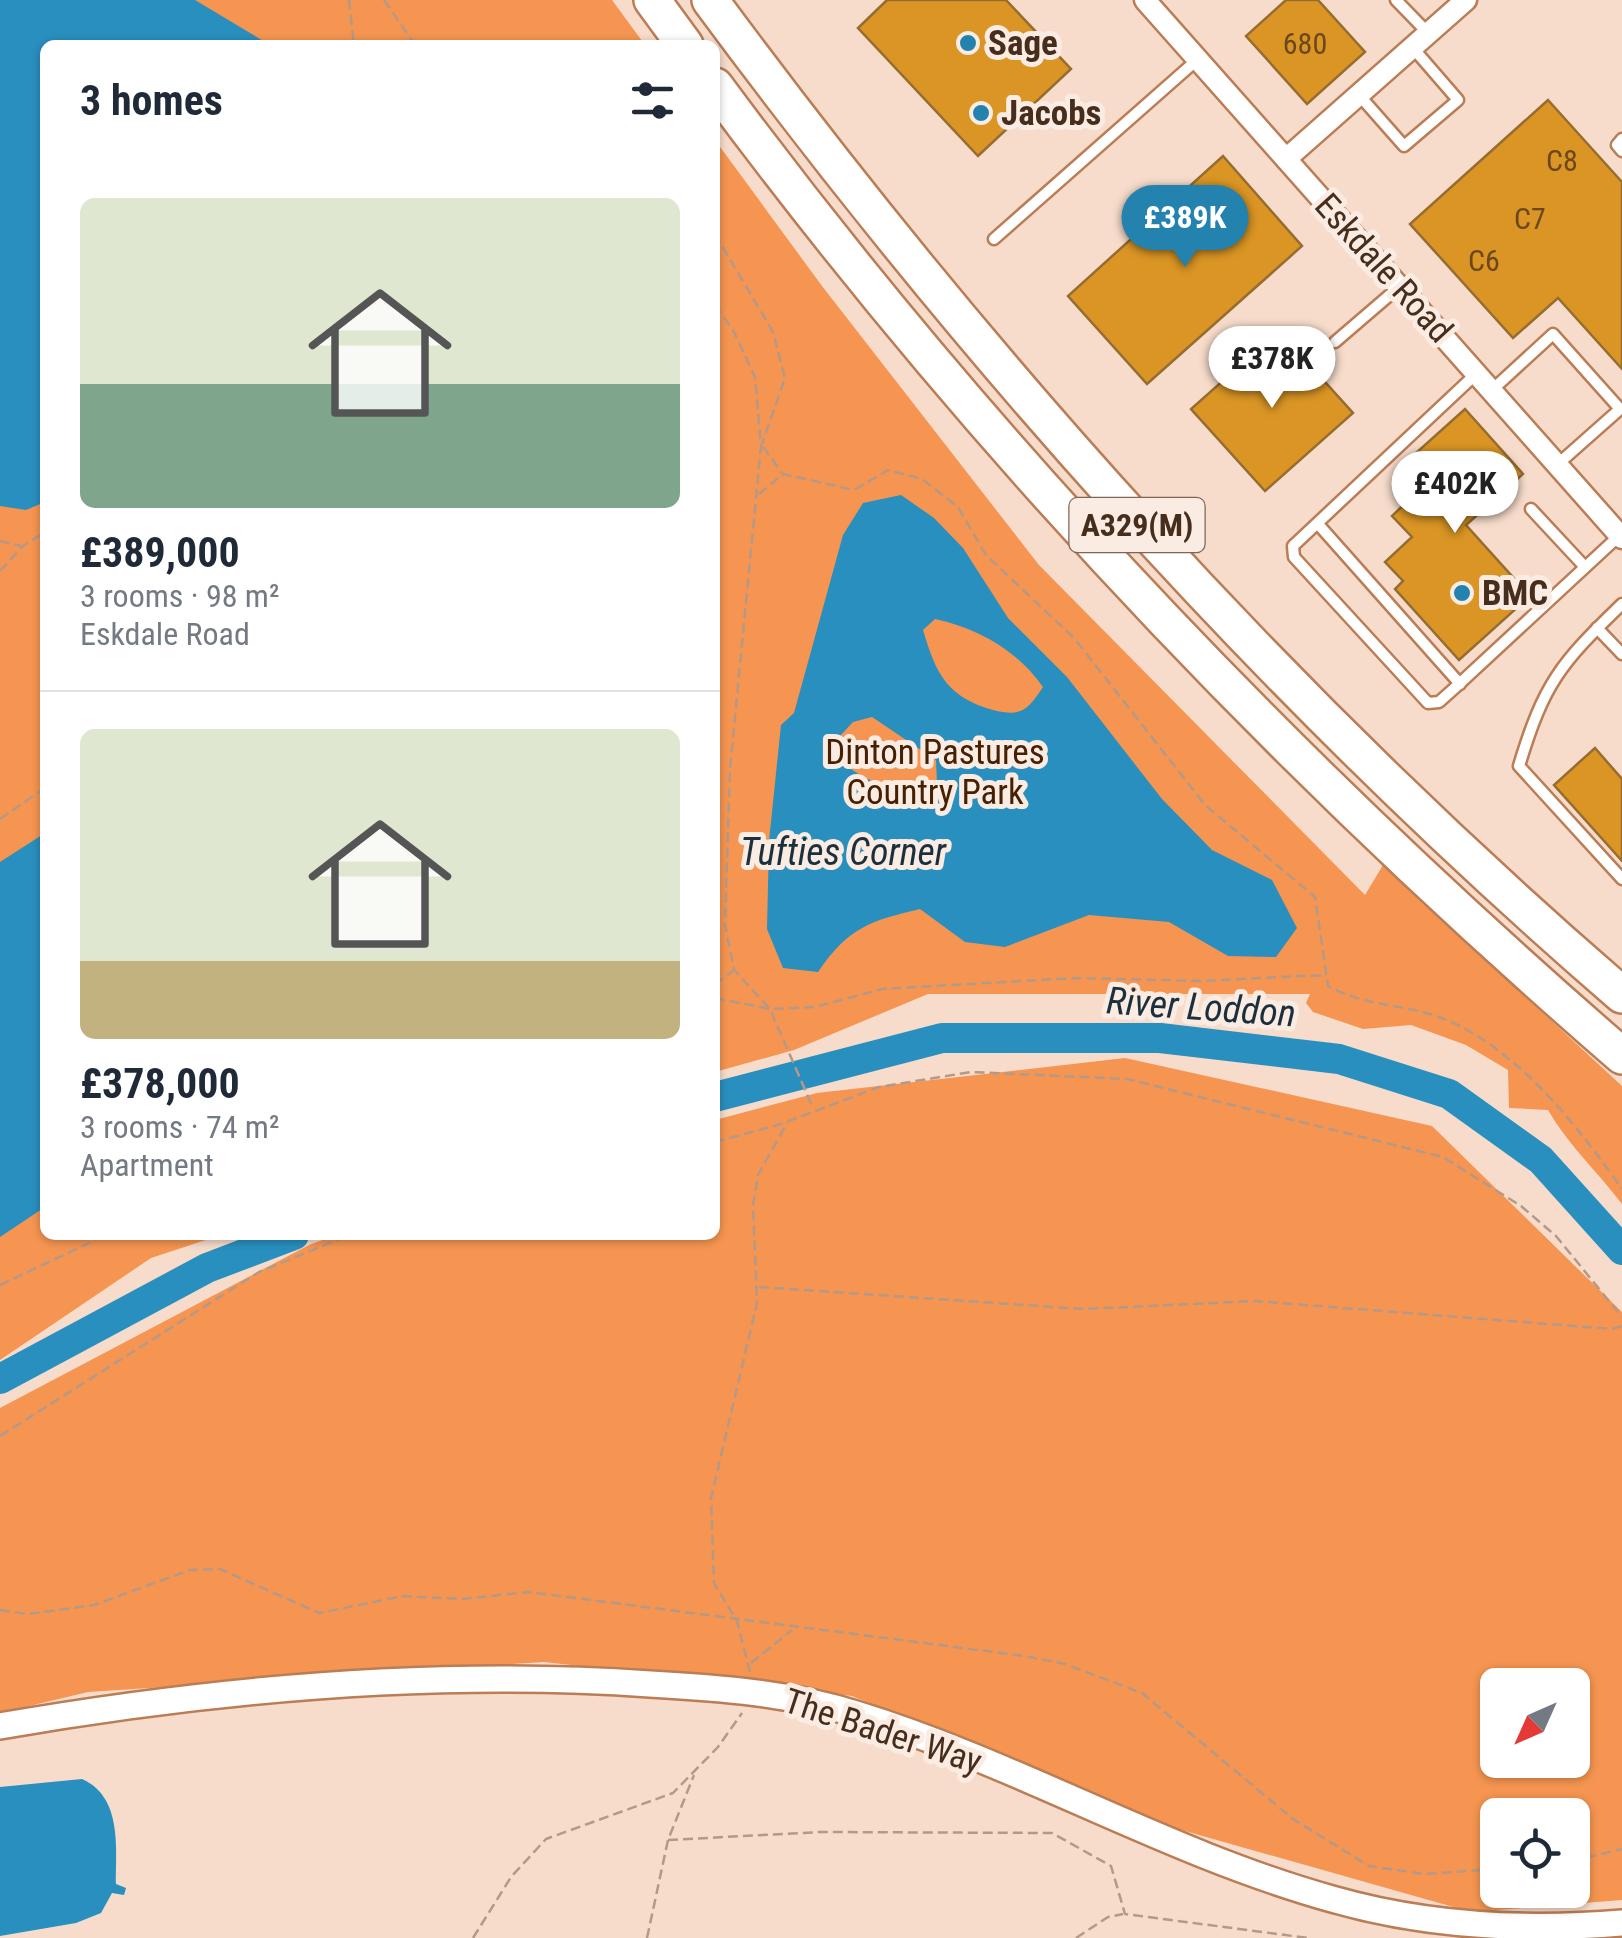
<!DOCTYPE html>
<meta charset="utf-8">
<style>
:root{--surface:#fff;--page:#f2f2f3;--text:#1f2937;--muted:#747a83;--line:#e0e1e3;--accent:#2382ae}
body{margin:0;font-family:"Roboto Condensed",sans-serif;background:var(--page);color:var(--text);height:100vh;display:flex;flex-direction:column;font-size:38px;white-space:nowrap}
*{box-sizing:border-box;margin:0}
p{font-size:32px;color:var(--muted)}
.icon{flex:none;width:55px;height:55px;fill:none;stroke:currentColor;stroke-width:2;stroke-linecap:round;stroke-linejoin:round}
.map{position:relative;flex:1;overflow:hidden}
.panel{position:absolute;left:40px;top:40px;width:680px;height:1200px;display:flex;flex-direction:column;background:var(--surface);border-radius:15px;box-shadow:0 2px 8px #0004}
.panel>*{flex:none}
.needle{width:65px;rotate:225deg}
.tools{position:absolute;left:1480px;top:1668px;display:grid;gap:20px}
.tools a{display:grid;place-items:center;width:110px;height:110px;border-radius:15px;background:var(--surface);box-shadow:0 2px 8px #0004;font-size:50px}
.price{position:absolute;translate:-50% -85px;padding:0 22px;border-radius:35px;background:#fff;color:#222;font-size:32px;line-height:65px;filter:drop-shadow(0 2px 5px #0008)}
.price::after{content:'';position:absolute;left:50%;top:60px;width:30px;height:22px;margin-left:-15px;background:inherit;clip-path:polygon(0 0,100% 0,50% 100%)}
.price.on{background:var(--accent);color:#fff}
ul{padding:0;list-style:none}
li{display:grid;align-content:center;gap:20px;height:530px;padding:0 40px}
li+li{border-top:2px solid var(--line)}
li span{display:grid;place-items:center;height:310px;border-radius:15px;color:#555}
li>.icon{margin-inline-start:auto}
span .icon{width:180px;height:180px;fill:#fffc;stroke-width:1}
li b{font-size:42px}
h2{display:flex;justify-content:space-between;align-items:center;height:120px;padding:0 40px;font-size:42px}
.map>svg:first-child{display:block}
.green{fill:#f59551;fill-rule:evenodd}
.water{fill:#298fbe;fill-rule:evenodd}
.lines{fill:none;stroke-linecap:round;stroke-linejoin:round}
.river{stroke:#298fbe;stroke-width:30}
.building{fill:#da9524;stroke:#966c30;stroke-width:2.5}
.service-casing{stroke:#ba7d55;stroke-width:15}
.minor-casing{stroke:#ba7d55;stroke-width:25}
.tertiary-casing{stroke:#ba7d55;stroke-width:30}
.motorway-casing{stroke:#ba7d55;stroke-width:40}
.path{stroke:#b49988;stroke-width:2.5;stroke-dasharray:10 5;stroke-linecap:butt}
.service{stroke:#fff;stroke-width:10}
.minor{stroke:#fff;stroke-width:20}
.tertiary{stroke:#fff;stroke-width:25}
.motorway{stroke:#fff;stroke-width:35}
.poi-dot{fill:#2382ae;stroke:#faece3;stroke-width:4}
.labels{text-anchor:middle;stroke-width:10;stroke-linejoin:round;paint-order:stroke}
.number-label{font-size:30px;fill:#6c471e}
.shield{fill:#faece3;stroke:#7d6658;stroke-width:2.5}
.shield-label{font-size:32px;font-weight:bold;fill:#472d1c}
.poi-label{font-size:35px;font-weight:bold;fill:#472d1c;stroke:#faece3;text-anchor:start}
.street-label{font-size:35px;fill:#472d1c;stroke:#faece3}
.park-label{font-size:35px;fill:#452003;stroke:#faece3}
.water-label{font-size:38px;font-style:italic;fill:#1b303c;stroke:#faece3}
</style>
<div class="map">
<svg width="1622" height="1938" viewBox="0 0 1622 1938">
<rect width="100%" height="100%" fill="#f7dccb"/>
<!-- green -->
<g class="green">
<polygon points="0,0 612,0 645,45 45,45 45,1235 221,1235 151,1258 0,1360"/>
<path d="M 715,140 L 822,286 L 1039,565 L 1365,895 L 1383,865 L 1622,1086 L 1622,1204 C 1597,1171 1568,1145 1548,1110 L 1509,1108 L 1508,1070 L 1466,1045 L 1411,1025 L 1363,1029 L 1313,1012 L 1306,1003 L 1310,994 L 928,994 L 794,1050 L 715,1072 Z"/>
<path d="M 1125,1058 L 1432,1126 L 1622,1312 L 1622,1900 L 1471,1912 L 1178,1829 L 852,1696 L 544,1662 L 88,1692 L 0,1713 L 0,1408 L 309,1245 L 336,1235 L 715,1235 L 715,1120 L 817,1093 ZM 1498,1685 L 1572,1685 L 1572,1760 L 1498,1760 ZM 1498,1815 L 1572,1815 L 1572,1890 L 1498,1890 Z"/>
</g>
<!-- water -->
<g class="water">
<polygon points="0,0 195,0 270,45 45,45 45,502 26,510 0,506"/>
<path d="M 901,495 L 934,518 L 963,548 L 1008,618 L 1067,677 L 1162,799 L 1212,850 L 1272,880 L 1297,928 L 1276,957 L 1228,956 L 1169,922 L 1089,915 L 1005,947 L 965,942 L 920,909 C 870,921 849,927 818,972 L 783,968 L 767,929 L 769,841 L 781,725 L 794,713 L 843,535 L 863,503 ZM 935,619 C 978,628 1018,651 1043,687 C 1027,711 1021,717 993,710 C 947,697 936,674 923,630 ZM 872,717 L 936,760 L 937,784 L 927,799 C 894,789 867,784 841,761 L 839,737 L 853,722 Z"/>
<polygon points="45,833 45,1207 0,1237 0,862"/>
<path d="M 82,1779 C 122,1797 116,1846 116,1884 L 126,1888 L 124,1895 L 112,1893 L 101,1913 L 76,1923 L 0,1936 L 0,1787 Z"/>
</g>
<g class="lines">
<!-- river -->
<g class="river">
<polyline points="715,1097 942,1038 1160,1038 1339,1059 1449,1094 1541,1160 1622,1250"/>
<polyline points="0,1379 207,1268 294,1235"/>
</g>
</g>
<!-- building -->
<g class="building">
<polygon points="887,0 1006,0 1071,69 978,156 858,28"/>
<polygon points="1286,0 1318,0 1365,52 1307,104 1246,36"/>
<polygon points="1548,100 1622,182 1622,369 1558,298 1513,338 1410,224"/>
<polygon points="1223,156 1302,246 1147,384 1068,296"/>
<polygon points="1279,331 1353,413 1265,491 1191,409"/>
<polygon points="1465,409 1523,474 1466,525 1530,596 1459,660 1395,589 1403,581 1385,562 1412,537 1392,516 1417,492 1397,470"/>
<polygon points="1595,748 1622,779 1622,861 1554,785"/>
</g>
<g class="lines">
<!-- service casing -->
<g class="service-casing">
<g id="service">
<polyline points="1396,0 1428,33"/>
<polyline points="1359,95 1404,146 1458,100 1413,48"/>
<polyline points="1622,139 1617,145 1622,151"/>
<polyline points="994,239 1198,59"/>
<polyline points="1335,342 1399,287"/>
<polyline points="1477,373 1293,546 1294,557 1428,703 1439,702 1458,685 1620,535"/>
<polyline points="1492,390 1553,334 1620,409 1558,464"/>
<polyline points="1531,509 1585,567"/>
<polyline points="1318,524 1460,684"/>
<path d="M 1622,604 C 1560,664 1544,683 1519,766 L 1622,879"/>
<polyline points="1597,628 1622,654"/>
</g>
</g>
<!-- minor casing -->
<g class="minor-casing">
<g id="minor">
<polyline points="1145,0 1622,538"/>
<polyline points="1286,159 1466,0"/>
</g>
</g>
<!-- tertiary casing -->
<g class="tertiary-casing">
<path id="tertiary" d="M 0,1726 C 213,1689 434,1669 650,1684 C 720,1688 789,1693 856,1714 C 1019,1764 1167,1853 1332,1899 C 1426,1926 1525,1931 1622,1923"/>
</g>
<!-- motorway casing -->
<g class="motorway-casing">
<g id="motorway">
<polyline points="652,0 685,45"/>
<path d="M 710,0 C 979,364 1279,699 1622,995"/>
<path d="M 715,86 C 980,444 1286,765 1622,1056"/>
</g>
</g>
<!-- path -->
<g class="path">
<polyline points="349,0 354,45"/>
<polyline points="384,0 415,45"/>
<polyline points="715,234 773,332 785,378 762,444"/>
<polyline points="715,305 733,330 755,377 761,446 730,769 725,924 734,970 770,1009 813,1108"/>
<polyline points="763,447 782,473"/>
<path d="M 759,494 L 783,474 L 854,490 L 888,470 L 922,479 L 958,507 L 986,555 L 1074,638 L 1205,805 L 1315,897 L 1328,986 C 1364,1006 1402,1004 1439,1017 C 1515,1045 1577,1125 1622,1189"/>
<polyline points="0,541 21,546"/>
<polyline points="0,571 23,546 45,532"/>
<polyline points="0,819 45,788"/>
<polyline points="715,984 733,971"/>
<polyline points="715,998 770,1009 815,1007 882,989 1075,978 1200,981 1324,975"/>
<polyline points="715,1142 781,1124 879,1087 971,1072 1127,1079 1443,1157 1521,1206 1556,1236 1622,1317"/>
<polyline points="0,1285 106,1235"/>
<polyline points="759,1287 1084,1309 1255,1301 1612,1329 1622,1326"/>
<polyline points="0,1436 259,1272 349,1235"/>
<polyline points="0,1610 28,1614 94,1605 190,1570 220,1569 319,1613 403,1596 462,1599 529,1592 1025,1656 1065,1664 1142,1693 1293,1819 1369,1866 1424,1874 1498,1869"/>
<polyline points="751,1663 792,1630"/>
<polyline points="750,1672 737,1621 714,1583 711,1498 757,1303 753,1205 758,1175 787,1123"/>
<polyline points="668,1840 820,1832 1052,1833 1111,1866 1125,1914 1308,1938"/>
<polyline points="1572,1861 1622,1849"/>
<polyline points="473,1938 511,1877 546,1839 673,1793 718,1747 742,1713"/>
<polyline points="647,1938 668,1840 694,1775"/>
<polyline points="1076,1938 1108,1917 1123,1914"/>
</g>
<!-- service -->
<use href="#service" class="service"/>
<!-- minor -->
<use href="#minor" class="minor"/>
<!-- tertiary -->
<use href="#tertiary" class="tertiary"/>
<!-- motorway -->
<use href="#motorway" class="motorway"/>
</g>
<!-- markers -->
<g class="poi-dot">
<circle cx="968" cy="43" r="10"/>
<circle cx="981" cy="113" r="10"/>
<circle cx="1462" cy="593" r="10"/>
</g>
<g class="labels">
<!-- number labels -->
<g class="number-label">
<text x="1305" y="54">680</text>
<text x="1562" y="171">C8</text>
<text x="1530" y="229">C7</text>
<text x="1484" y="271">C6</text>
</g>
<!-- shield labels -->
<rect class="shield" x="1069.5" y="498" width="135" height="54" rx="8"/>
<g class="shield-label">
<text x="1137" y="536">A329(M)</text>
</g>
<!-- poi labels -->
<g class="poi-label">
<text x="988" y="55">Sage</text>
<text x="1001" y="125">Jacobs</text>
<text x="1482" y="605">BMC</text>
</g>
<!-- street labels -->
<g class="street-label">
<text transform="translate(1384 268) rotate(48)" y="12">Eskdale Road</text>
<text transform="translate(883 1731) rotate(18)" y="12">The Bader Way</text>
</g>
<!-- park labels -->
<g class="park-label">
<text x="935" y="764">Dinton Pastures<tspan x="935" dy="40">Country Park</tspan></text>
</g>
<!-- water labels -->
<g class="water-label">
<text x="843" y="865">Tufties Corner</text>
<text transform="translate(1201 1007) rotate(4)" y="13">River Loddon</text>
</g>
</g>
</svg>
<div class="tools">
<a><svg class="needle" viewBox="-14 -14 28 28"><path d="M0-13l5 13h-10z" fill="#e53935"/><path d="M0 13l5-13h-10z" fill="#747a83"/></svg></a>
<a><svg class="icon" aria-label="locate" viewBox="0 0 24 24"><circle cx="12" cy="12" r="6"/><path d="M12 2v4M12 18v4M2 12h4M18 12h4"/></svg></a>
</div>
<b class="price on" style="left:1185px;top:270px">£389K</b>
<b class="price" style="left:1272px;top:411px">£378K</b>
<b class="price" style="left:1455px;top:536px">£402K</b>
<section class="panel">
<h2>3 homes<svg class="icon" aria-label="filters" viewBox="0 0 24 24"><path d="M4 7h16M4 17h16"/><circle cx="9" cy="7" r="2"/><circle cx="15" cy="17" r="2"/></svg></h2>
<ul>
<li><span style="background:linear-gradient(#dfe7d0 60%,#7fa58c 0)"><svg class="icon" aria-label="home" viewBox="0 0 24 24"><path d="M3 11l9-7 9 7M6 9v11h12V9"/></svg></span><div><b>£389,000</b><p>3 rooms · 98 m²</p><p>Eskdale Road</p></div></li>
<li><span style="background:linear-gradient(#dfe7d0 75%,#c2b280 0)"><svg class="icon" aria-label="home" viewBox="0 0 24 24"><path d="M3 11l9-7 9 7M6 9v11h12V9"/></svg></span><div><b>£378,000</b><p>3 rooms · 74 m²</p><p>Apartment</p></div></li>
</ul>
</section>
</div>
